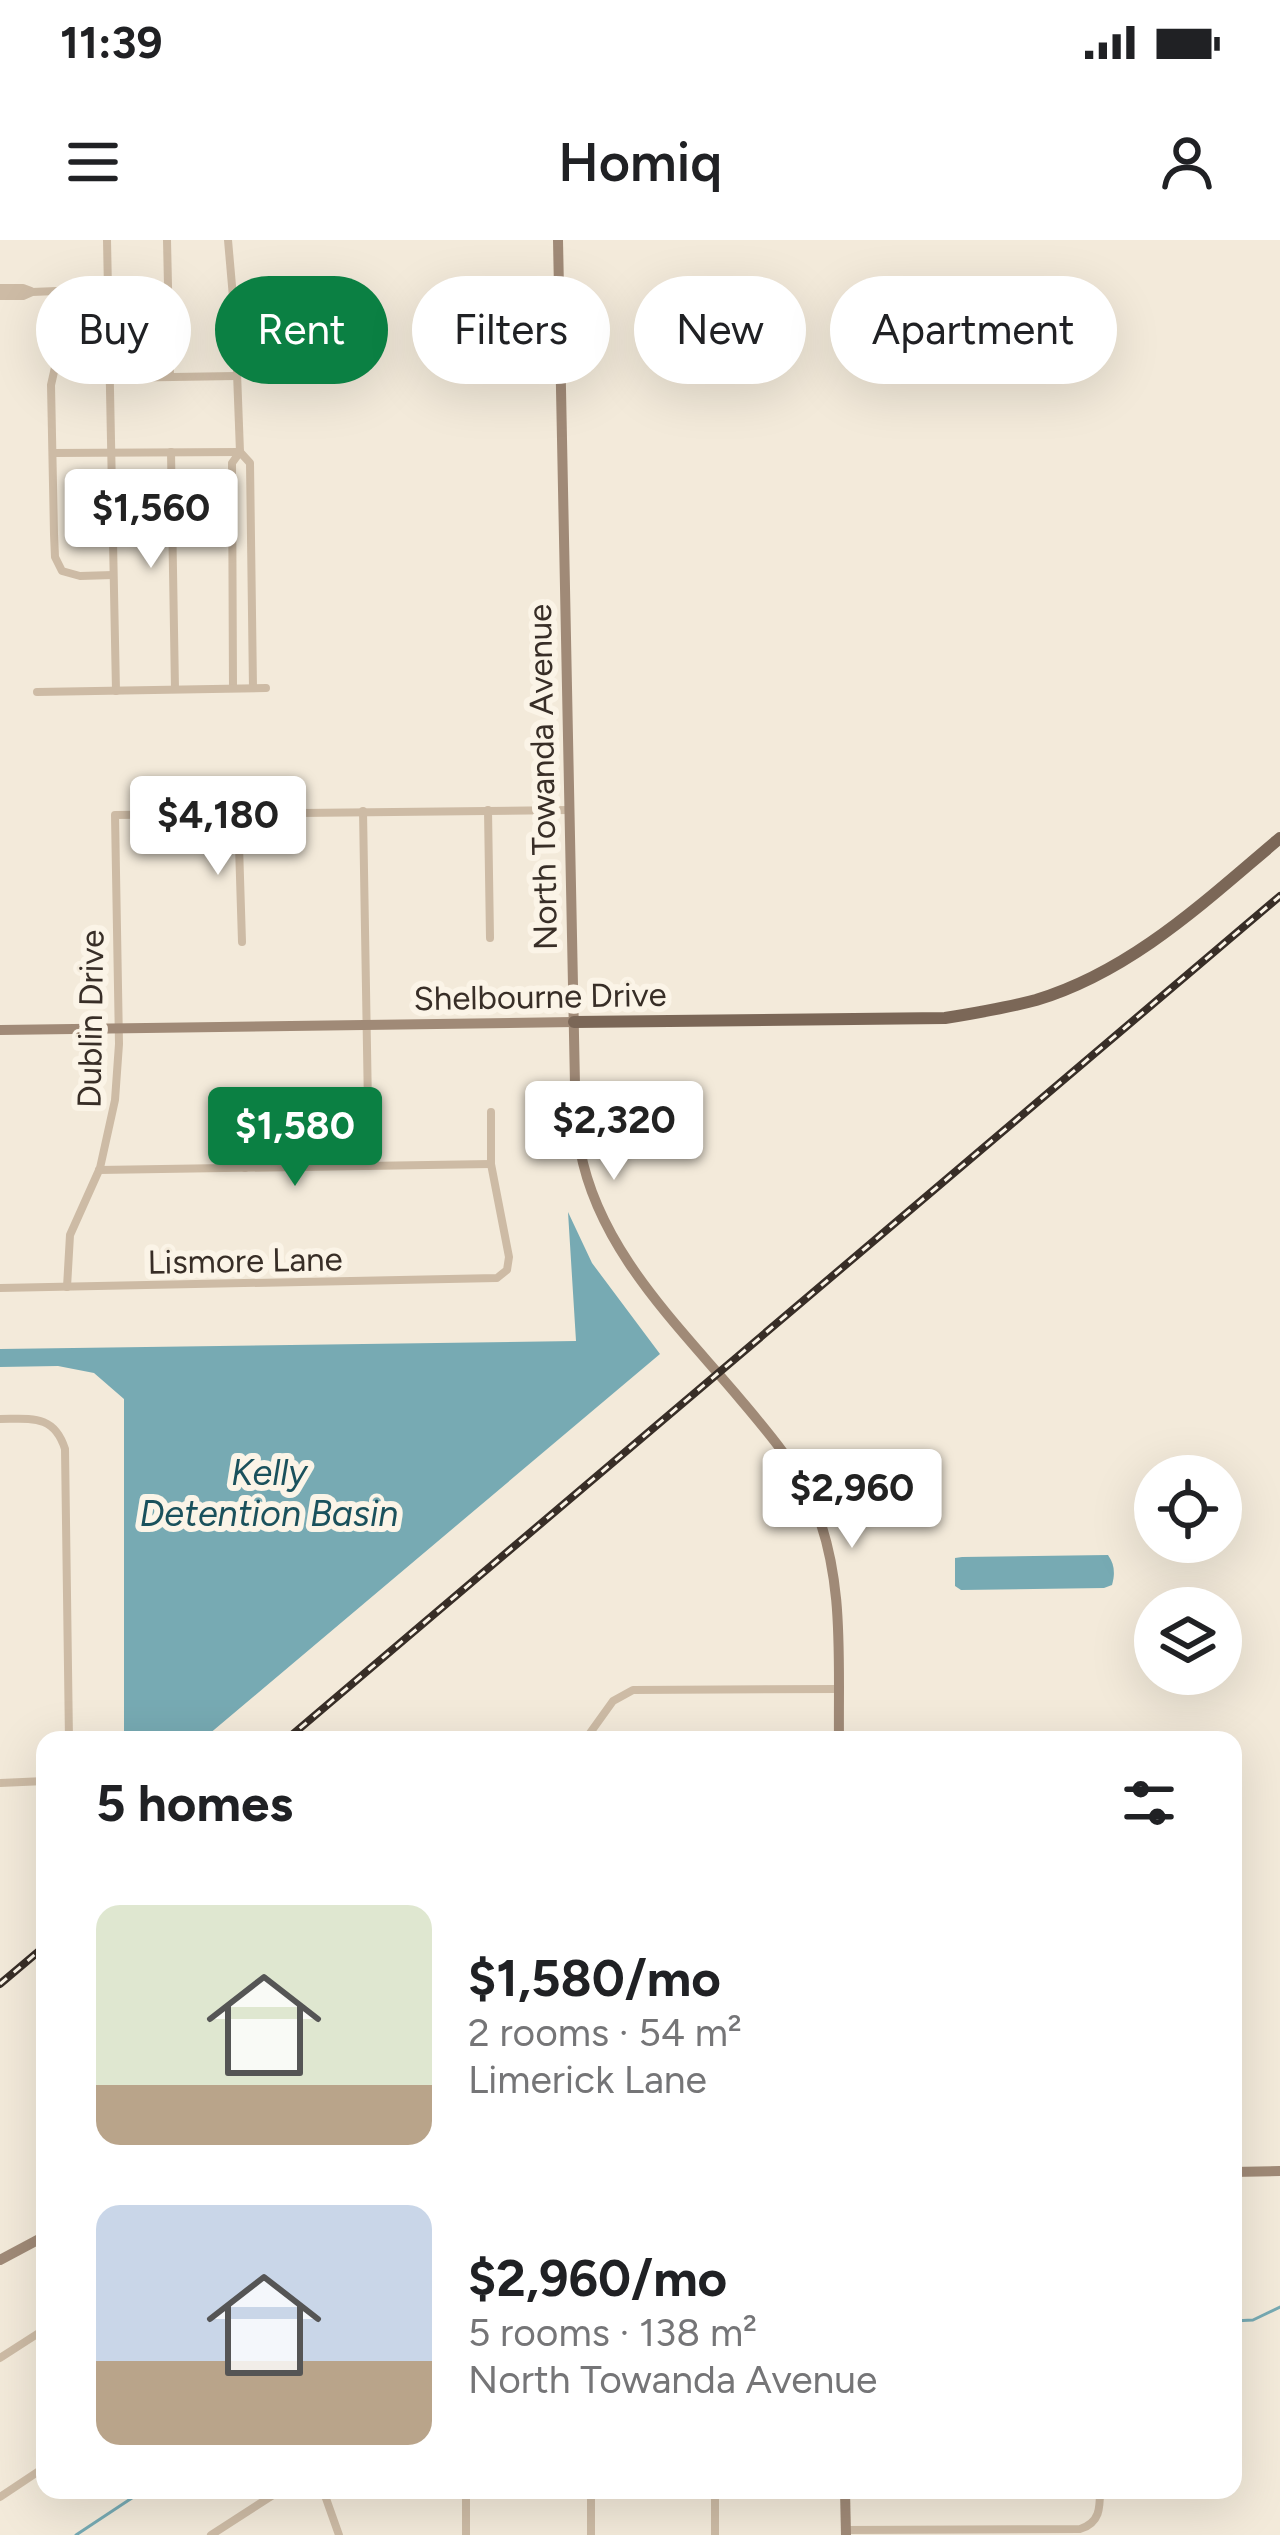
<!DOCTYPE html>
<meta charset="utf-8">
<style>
:root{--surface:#fff;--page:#f6f6f6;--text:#202124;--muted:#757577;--accent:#0b8043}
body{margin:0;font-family:Figtree,sans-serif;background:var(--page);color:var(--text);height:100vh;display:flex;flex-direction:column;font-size:45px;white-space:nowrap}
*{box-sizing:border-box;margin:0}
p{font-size:39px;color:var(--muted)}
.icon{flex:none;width:66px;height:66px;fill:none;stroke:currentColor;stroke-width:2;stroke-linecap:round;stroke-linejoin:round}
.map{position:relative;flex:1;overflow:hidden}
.sheet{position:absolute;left:36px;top:1491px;width:1206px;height:768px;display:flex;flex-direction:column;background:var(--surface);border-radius:24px;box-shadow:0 12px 48px #0002}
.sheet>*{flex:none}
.banner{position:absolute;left:36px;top:36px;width:1209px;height:108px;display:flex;gap:24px}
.tools{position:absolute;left:1134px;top:1215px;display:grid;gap:24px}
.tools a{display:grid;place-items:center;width:108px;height:108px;border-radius:50%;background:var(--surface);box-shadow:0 12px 48px #0002;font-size:60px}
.price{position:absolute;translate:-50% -102px;padding:0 27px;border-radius:12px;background:#fff;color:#222;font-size:39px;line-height:78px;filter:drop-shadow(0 3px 6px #0008)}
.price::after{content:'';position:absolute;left:50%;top:72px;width:36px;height:27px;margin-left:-18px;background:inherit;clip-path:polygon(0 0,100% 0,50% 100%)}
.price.selected{background:var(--accent);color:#fff}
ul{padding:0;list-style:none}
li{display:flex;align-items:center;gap:36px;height:300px;padding:0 60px}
li span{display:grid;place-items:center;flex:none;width:336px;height:240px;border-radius:24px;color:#555}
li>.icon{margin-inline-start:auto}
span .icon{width:144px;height:144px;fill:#fffc;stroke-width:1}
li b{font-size:51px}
h2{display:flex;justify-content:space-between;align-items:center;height:144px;padding:0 60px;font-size:51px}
.chip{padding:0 42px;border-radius:54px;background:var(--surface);box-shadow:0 12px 48px #0002;font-size:42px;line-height:108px}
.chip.selected{background:var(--accent);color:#fff}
.status{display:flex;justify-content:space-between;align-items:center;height:84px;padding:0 60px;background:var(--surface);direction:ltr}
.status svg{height:33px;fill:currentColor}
header{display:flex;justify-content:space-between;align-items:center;height:156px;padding:0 60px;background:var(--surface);font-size:54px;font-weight:600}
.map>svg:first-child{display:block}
.water{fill:#77aab3}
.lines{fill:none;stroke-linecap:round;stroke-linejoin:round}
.stream{stroke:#77aab3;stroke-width:3}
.street{stroke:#cdbba5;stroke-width:8}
.secondary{stroke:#a08a77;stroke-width:10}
.primary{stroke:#7b6757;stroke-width:12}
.rail-casing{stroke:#382e27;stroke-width:8}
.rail{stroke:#fbf4e7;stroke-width:3;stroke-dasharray:9;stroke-linecap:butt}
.labels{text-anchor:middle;stroke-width:12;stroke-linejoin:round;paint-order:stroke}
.street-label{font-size:33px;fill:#382e27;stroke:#fbf4e7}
.water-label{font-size:36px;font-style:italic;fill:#1a515c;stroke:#fbf4e7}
</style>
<div class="status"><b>11:39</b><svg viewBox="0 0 49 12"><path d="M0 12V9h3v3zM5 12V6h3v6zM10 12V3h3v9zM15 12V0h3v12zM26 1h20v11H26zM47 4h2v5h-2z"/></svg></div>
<header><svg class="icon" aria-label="menu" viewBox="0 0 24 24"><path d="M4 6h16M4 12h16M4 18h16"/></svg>Homiq<svg class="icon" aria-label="person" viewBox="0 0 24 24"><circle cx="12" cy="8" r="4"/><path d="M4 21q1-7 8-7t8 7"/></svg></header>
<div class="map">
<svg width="1280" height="2295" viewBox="0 0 1280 2295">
<rect width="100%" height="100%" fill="#f3eada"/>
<!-- water -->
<g class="water">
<polygon points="568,972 592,1023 660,1114 202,1500 124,1500 124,1159 94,1133 58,1126 0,1127 0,1109 576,1101"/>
<path d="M 1108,1315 C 1115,1325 1115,1334 1112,1345 L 1104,1348 L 961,1350 L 955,1346 L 955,1318 L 962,1317 Z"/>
</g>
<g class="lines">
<!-- stream -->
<g class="stream">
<polyline points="1233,2081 1253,2080 1280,2067"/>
<polyline points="76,2295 144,2250"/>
</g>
<!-- street -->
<g class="street">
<polyline points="107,0 116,451"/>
<polyline points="167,0 170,137"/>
<polyline points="228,0 235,80 240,212 232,223 233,448"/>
<polyline points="0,48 23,48 31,51"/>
<polyline points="0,56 23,56 32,52 106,49"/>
<polyline points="108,114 67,114 56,123 51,145 54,294 55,317 62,331 80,336 113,335"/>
<polyline points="110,138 236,136"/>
<polyline points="171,212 175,449"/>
<polyline points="240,212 250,223 253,448"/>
<polyline points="53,213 240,212"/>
<polyline points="37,452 266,448"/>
<polyline points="488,570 490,698"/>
<polyline points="363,571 369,926"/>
<polyline points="238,573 242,702"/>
<polyline points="244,874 245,928"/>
<polyline points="99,930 491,924"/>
<polyline points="67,1047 70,995 100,928 115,860 119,804 115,575 569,570"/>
<polyline points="0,1048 497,1038 507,1030 509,1017 491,924 491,872"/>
<path d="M 0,1179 C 31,1179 54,1174 65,1209 L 69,1500"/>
<polyline points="585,1500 613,1461 633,1450 838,1449"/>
<polyline points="0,1543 45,1541"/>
<polyline points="0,2118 45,2089"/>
<polyline points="323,2250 339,2295"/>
<polyline points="466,2250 466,2295"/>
<polyline points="591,2250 591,2295"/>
<polyline points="715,2250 715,2295"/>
<polyline points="0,2257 45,2227"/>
<path d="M 846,2290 L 1080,2289 C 1100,2283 1100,2268 1100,2250"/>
<polyline points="211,2295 281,2250"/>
</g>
<!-- secondary -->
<g class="secondary">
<path d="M 558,0 L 575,845 C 576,866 576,888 580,909 C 598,1007 673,1080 735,1153 C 765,1189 795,1222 814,1265 C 845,1339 838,1421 839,1500"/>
<polyline points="0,790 574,782"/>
<polyline points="1233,1932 1280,1931"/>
<polyline points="0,2020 45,1996"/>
<polyline points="845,2250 846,2295"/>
</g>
<!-- primary -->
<path class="primary" d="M 574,782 L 945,778 C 976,773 1006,768 1036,760 C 1132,731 1205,661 1280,598"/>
<!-- rail casing -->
<g class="rail-casing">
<g id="rail">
<polyline points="286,1500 1280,656"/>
<polyline points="0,1744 45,1706"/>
</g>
</g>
<!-- rail -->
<use href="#rail" class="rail"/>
</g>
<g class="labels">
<!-- street labels -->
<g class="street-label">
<text transform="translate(542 537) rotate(-91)" y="12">North Towanda Avenue</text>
<text transform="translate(540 756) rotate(-1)" y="12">Shelbourne Drive</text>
<text transform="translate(90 779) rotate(-89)" y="12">Dublin Drive</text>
<text transform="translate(245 1020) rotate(-1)" y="12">Lismore Lane</text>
</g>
<!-- water labels -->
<g class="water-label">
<text x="269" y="1245">Kelly<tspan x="269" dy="41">Detention Basin</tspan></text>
</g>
</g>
</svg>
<div class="tools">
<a><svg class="icon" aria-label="locate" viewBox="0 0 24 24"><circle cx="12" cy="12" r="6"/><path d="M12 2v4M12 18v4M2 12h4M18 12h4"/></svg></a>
<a><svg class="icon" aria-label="layers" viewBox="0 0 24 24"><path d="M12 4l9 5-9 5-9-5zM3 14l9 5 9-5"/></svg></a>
</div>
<b class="price" style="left:151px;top:331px">$1,560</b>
<b class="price" style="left:218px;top:638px">$4,180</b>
<b class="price" style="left:614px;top:943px">$2,320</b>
<b class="price selected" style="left:295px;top:949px">$1,580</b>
<b class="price" style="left:852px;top:1311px">$2,960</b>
<div class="banner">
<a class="chip">Buy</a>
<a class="chip selected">Rent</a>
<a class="chip">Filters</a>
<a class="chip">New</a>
<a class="chip">Apartment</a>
</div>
<section class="sheet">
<h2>5 homes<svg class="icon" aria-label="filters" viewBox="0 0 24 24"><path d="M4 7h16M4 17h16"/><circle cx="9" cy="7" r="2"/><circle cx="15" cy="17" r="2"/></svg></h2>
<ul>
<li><span style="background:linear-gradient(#dfe7d0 75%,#b9a48a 0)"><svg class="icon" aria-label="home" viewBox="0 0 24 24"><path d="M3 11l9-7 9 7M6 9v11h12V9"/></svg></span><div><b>$1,580/mo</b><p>2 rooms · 54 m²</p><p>Limerick Lane</p></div></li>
<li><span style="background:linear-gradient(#c9d6e8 65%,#b9a48a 0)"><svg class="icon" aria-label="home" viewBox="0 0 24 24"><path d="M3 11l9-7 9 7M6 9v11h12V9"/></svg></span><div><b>$2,960/mo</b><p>5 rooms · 138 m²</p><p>North Towanda Avenue</p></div></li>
</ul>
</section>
</div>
